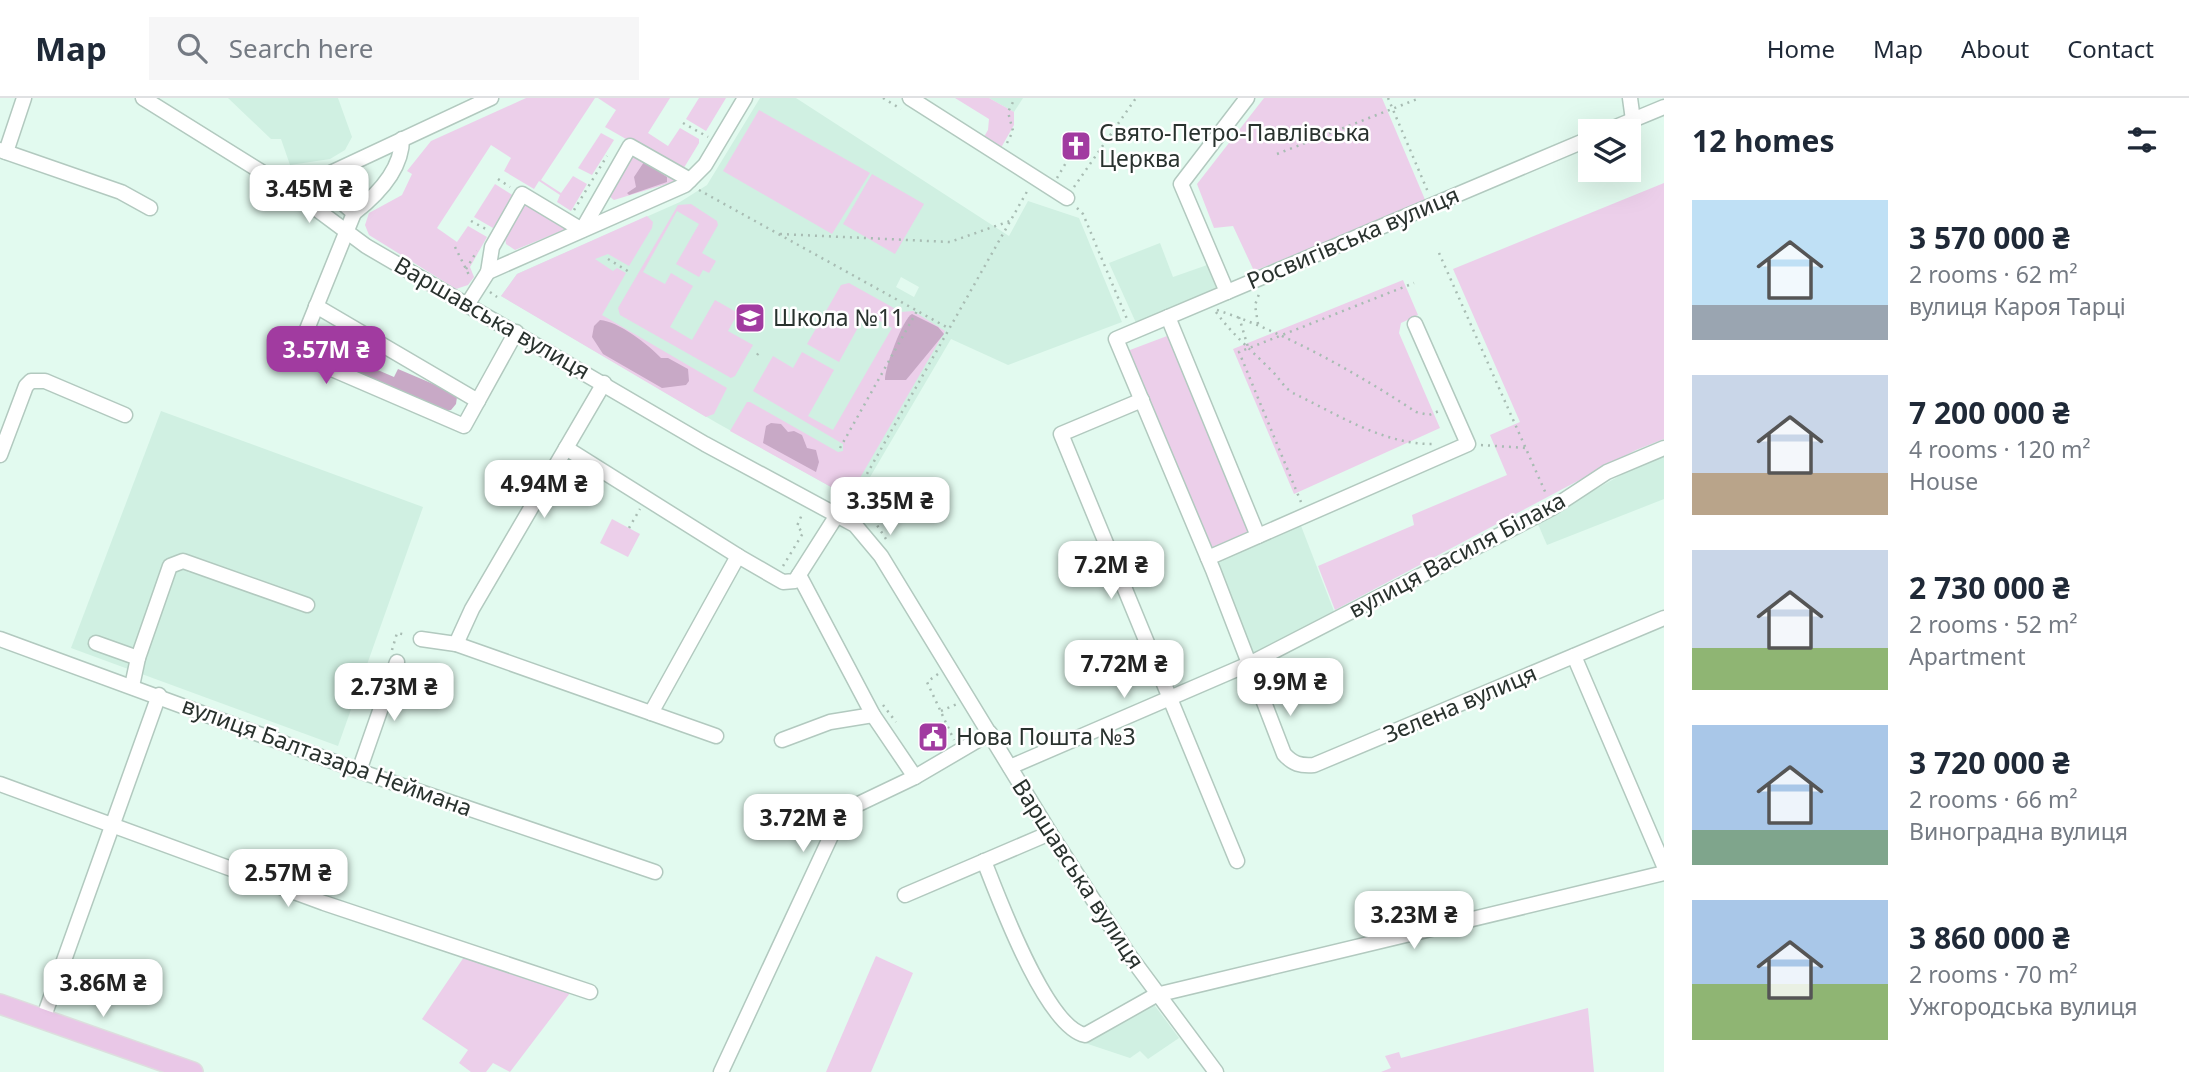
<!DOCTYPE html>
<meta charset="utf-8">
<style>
:root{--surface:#fff;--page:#f6f6f7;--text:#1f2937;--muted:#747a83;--line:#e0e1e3;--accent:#a13ba0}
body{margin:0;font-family:"Noto Sans",sans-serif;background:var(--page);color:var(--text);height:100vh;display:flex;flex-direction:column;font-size:26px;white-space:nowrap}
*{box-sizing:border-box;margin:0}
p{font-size:23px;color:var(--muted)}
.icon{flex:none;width:38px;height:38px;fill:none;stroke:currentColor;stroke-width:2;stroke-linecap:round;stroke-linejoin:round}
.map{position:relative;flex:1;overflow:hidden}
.panel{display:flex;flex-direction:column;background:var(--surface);width:525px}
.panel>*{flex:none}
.fabs{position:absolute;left:1578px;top:21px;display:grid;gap:14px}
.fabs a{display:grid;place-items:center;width:63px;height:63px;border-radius:0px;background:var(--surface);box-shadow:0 7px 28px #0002;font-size:35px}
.price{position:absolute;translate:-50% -60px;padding:0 16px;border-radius:14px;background:#fff;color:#222;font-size:23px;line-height:46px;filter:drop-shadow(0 2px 4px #0008)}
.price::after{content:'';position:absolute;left:50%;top:42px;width:21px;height:16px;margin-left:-10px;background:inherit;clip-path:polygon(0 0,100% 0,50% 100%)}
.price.active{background:var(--accent);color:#fff}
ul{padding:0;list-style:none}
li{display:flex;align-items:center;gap:21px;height:175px;padding:0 28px}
li span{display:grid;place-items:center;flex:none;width:196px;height:140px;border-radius:0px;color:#555}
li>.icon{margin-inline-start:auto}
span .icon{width:84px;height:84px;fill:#fffc;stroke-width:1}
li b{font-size:30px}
h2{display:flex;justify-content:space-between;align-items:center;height:84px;padding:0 28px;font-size:30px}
header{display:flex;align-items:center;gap:42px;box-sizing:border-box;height:98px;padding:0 35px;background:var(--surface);border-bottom:2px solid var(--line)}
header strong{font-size:33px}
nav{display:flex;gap:38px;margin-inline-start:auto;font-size:24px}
.search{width:490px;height:63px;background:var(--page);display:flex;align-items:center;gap:18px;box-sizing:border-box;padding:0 24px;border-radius:0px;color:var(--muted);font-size:26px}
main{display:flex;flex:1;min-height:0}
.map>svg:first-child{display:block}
.built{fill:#d0f0e2;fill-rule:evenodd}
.green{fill:#eccfea}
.forest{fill:#c8a9c6}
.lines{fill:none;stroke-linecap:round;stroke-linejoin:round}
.minor-casing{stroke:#b2c9bf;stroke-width:17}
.major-casing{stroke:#dddede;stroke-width:22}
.path{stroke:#a8bcb3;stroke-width:2.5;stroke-dasharray:2 5;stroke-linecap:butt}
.minor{stroke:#fff;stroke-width:14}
.major{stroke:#e9c7e7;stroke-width:19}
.labels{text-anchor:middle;stroke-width:5;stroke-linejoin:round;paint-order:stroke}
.poi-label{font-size:23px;fill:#29322e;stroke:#fff;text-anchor:start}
.street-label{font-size:23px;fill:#29322e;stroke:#fff}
</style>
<header>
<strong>Map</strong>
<div class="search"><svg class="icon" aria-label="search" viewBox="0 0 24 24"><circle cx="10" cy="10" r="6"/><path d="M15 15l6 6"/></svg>Search here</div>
<nav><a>Home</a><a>Map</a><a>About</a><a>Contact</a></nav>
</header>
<main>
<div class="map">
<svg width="1664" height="974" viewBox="0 0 1664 974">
<rect width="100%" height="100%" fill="#e2faef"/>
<!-- built -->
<g class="built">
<polygon points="228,0 338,0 352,39 345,52 330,61 290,67 281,41 271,41"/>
<path d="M 760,0 L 796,0 L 1009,138 L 1028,103 L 1079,120 L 1122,224 L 1008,267 L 951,241 L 856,403 L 717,325 L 501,198 L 517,176 L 680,104 L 707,87 ZM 901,179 L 919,189 L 914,199 L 896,189 Z"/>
<polygon points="989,0 1023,0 1014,14"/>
<polygon points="1160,145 1173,179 1210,166 1221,192 1137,227 1109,165"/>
<polygon points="161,313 423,409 338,648 71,550"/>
<polygon points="1664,358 1664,401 1547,447 1537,424 1630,372"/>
<polygon points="1298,420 1337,521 1251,565 1208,460"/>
<polygon points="1152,904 1179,940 1148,961 1140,953 1130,960 1082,944"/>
</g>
<!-- green -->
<g class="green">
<polygon points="526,0 595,0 541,82 561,95 573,78 587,86 571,113 557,104 560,97 539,83 534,91 504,73 511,60 491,47 437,130 457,144 468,128 487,139 470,169 474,179 468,187 456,191 369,137 365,127 369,115 402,97 412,76 407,73 431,43"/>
<polygon points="598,0 670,0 648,35 668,48 680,30 699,41 699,45 682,73 605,29 616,12"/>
<polygon points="699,0 726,0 706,33 686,21"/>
<polygon points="955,0 989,0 1014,14 1014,27 998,55 981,44 988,32 989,21"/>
<polygon points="1264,0 1382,0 1426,104 1254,173 1233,128 1214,130 1197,86"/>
<polygon points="759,12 870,75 832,136 723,73"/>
<polygon points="601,35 614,42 592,77 578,70"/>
<polygon points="632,57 675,81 673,84 614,102 609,98"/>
<polygon points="872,76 924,106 895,156 843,126"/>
<polygon points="1664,85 1664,341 1636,352 1335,512 1318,468 1414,427 1412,417 1507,377 1490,337 1520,324 1453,171"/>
<polygon points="495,86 514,98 493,130 474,119"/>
<polygon points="524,105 566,128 566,131 515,152 506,146 505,139"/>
<polygon points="691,106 717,123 718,127 702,155 716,163 709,175 703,172 699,179 676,166 699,126 677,113 643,174 665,186 671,175 693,188 670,229 692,242 715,202 738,215 728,233 753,247 735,278 731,280 620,217 618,210 678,107"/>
<polygon points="647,118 653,124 652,130 629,168 608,156 595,161 613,173 617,170 626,175 602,217 727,290 714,316 706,319 501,198 517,176"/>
<polygon points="1403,182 1418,217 1401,225 1399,235 1440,330 1294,396 1233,251"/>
<polygon points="849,185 901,214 913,213 945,233 849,399 730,333 747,304 750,304 838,354 843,353 843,346 753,293 773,258 793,270 802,254 834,272 808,318 833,332 892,230 866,215 839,264 807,246 841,187"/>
<polygon points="1175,235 1258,438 1208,460 1122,255"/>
<polygon points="612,421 640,436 628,459 600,445"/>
<polygon points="876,858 913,875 871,974 826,974"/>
<polygon points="464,859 570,895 510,974 493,965 486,974 471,974 459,965 468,952 422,921"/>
<polygon points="1588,910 1594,974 1381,974 1391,970 1385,958 1399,954 1401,960"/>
</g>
<!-- forest -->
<g class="forest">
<polygon points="644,64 667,79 667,84 629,97 627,95 636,89 634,79"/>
<path d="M 912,216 L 938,229 L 944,236 L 906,282 L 885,282 C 884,271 903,220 912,216 Z"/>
<path d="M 600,222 C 618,223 649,247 661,260 L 668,260 L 688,271 L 689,283 L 686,287 L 662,290 L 603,256 L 592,239 L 594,228 Z"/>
<polygon points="362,252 367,254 373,270 394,279 398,271 452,294 457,299 456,306 451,312 444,313 362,280 357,273 356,254"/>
<polygon points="771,325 781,326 788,334 794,333 802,337 807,350 816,352 819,364 816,374 763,345 766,328"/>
</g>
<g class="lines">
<!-- minor casing -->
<g class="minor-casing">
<g id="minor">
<polyline points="143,0 292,93 366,148 705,346 855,427 881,458 1050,735 1129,857 1216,974"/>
<polyline points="910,0 1067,100"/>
<polyline points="1630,0 1633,22"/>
<polyline points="1606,33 1664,9"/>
<path d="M 1591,40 L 1116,241 L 1213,472 L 1284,656 C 1293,666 1300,668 1314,667 L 1664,520"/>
<polyline points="0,52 121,94 150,110"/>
<polyline points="6,54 24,0"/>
<path d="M 315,81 L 354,115 C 376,98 402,73 402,41"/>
<polyline points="292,93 491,0"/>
<polyline points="354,115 297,256 464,328 516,234"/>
<polyline points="488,174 492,149 522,96 582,132 630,48 690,82"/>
<polyline points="1227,194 1181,86 1247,0"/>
<polyline points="467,207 488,174 685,87 705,67 745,0"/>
<polyline points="316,208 478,303"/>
<polyline points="1168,219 1258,438"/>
<polyline points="1142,302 1061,336 1237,763"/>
<polyline points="566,350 738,458"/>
<polyline points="0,357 26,288 31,283 45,283 125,317"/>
<polyline points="1208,460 1468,346 1415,226"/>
<polyline points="799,477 873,617 915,679"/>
<polyline points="0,541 359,673 655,774"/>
<polyline points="421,541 456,546 716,638"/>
<polyline points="96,545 138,560 132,588"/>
<polyline points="456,546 472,511 604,285"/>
<polyline points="1574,558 1664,768"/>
<polyline points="138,560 170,468 183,463 307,507"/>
<polyline points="651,615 738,458 783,484 795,483 837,417"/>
<polyline points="782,642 830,624 873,617"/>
<polyline points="1010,669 1251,565 1552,410 1607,374 1664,350"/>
<polyline points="359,673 397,564"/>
<polyline points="0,686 324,805 590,894"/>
<path d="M 984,763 C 999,801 1046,929 1085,937 L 1156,897 L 1664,775"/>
<polyline points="905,797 1050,735"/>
<polyline points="43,921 159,597"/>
<polyline points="721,974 837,725 848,711 915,679 990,635"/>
</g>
</g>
<!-- major casing -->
<g class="major-casing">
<polyline id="major" points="0,906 193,974"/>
</g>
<!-- path -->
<g class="path">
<polyline points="883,0 901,11"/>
<polyline points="1388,0 1428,94"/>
<polyline points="683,25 708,39"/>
<polyline points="1007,45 1013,33 1008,14 1015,0"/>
<polyline points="1277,56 1420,0"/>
<polyline points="1057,80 1070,58"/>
<polyline points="498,81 510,89"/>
<polyline points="1074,89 1136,0"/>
<polyline points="699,92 950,231"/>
<polyline points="1077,110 1083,116 1127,221"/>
<polyline points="574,112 607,58"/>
<polyline points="471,123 486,131"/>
<polyline points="780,136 950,144 1010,123"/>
<polyline points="455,149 469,177"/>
<polyline points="1439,155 1547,398"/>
<polyline points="608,161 631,175"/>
<polyline points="466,171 477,153"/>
<polyline points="490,194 497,199"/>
<path d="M 1217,212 C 1284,234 1357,275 1416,314 L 1429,317 L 1439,313"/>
<path d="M 1216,214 C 1232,236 1251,252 1270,271 C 1279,279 1282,288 1293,295 C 1337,316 1382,346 1432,346"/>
<polyline points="1239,219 1248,249"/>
<polyline points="1258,226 1255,207 1259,196"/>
<polyline points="757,257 761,252"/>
<polyline points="1481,347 1526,350"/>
<polyline points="840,350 917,213"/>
<polyline points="1301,404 1239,254 1414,185"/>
<polyline points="629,430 640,411"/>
<polyline points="886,441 873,421 851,404 1029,90"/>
<polyline points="783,468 803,435 797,428 803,414"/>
<polyline points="392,552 397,535 407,537"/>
<polyline points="938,576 927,584 954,642"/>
<polyline points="883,607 896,624"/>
<polyline points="941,613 957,606"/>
</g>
<!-- minor -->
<use href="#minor" class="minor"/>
<!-- major -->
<use href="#major" class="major"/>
</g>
<!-- icons -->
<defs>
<g id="church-square" transform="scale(1.575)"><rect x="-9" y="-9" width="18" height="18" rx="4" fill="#a13ba0" stroke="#fff"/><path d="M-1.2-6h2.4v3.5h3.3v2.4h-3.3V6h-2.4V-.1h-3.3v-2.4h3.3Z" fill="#fff"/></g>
<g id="school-square" transform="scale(1.575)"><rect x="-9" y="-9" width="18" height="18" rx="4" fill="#a13ba0" stroke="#fff"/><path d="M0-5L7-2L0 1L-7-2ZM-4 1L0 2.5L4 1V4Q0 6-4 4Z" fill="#fff"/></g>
<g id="civic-square" transform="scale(1.575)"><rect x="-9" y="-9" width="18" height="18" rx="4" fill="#a13ba0" stroke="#fff"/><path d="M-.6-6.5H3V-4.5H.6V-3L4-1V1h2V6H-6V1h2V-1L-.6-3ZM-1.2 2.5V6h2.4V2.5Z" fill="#fff"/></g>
</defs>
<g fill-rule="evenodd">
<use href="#church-square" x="1076" y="48"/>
<use href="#school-square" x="750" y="220"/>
<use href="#civic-square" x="933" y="639"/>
</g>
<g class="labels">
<!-- poi labels -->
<g class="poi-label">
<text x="1099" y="43">Свято-Петро-Павлівська<tspan x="1099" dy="26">Церква</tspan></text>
<text x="773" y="228">Школа №11</text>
<text x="956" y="647">Нова Пошта №3</text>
</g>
<!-- street labels -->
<g class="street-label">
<text transform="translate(1353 140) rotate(-23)" y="8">Росвигівська вулиця</text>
<text transform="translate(492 220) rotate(30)" y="8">Варшавська вулиця</text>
<text transform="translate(1457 457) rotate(-28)" y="8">вулиця Василя Білака</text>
<text transform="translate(1460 606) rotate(-23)" y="8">Зелена вулиця</text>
<text transform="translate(327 659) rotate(20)" y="8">вулиця Балтазара Неймана</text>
<text transform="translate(1078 776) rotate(57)" y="8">Варшавська вулиця</text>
</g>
</g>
</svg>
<div class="fabs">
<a><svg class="icon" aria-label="layers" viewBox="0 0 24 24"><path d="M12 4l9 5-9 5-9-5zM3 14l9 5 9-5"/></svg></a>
</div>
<b class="price" style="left:309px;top:127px">3.45M ₴</b>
<b class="price active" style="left:326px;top:288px">3.57M ₴</b>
<b class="price" style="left:544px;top:422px">4.94M ₴</b>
<b class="price" style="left:890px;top:439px">3.35M ₴</b>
<b class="price" style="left:1111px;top:503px">7.2M ₴</b>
<b class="price" style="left:1124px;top:602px">7.72M ₴</b>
<b class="price" style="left:1290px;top:620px">9.9M ₴</b>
<b class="price" style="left:394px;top:625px">2.73M ₴</b>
<b class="price" style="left:803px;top:756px">3.72M ₴</b>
<b class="price" style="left:288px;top:811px">2.57M ₴</b>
<b class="price" style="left:1414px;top:853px">3.23M ₴</b>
<b class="price" style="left:103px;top:921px">3.86M ₴</b>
</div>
<section class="panel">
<h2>12 homes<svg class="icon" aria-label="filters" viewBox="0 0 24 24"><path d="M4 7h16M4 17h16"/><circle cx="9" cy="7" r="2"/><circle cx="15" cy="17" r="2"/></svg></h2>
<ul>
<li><span style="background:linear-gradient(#bfe0f5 75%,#9aa5b1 0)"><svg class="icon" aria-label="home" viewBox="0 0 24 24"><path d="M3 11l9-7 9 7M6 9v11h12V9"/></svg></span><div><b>3 570 000 ₴</b><p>2 rooms · 62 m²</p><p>вулиця Кароя Тарці</p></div></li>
<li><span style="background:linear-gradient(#c9d6e8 70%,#b9a48a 0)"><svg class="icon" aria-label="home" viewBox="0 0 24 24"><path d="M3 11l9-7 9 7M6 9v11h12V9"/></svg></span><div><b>7 200 000 ₴</b><p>4 rooms · 120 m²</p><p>House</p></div></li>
<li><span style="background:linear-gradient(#c9d6e8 70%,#8fb573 0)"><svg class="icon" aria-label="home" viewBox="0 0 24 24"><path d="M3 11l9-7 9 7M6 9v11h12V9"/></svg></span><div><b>2 730 000 ₴</b><p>2 rooms · 52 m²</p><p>Apartment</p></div></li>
<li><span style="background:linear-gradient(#a9c7e8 75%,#7fa58c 0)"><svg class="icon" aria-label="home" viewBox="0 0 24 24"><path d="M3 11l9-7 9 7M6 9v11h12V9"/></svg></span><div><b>3 720 000 ₴</b><p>2 rooms · 66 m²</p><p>Виноградна вулиця</p></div></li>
<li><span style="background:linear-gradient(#a9c7e8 60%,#8fb573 0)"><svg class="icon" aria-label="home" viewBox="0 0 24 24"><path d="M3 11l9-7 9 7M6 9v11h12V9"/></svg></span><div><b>3 860 000 ₴</b><p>2 rooms · 70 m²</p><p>Ужгородська вулиця</p></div></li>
</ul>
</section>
</main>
